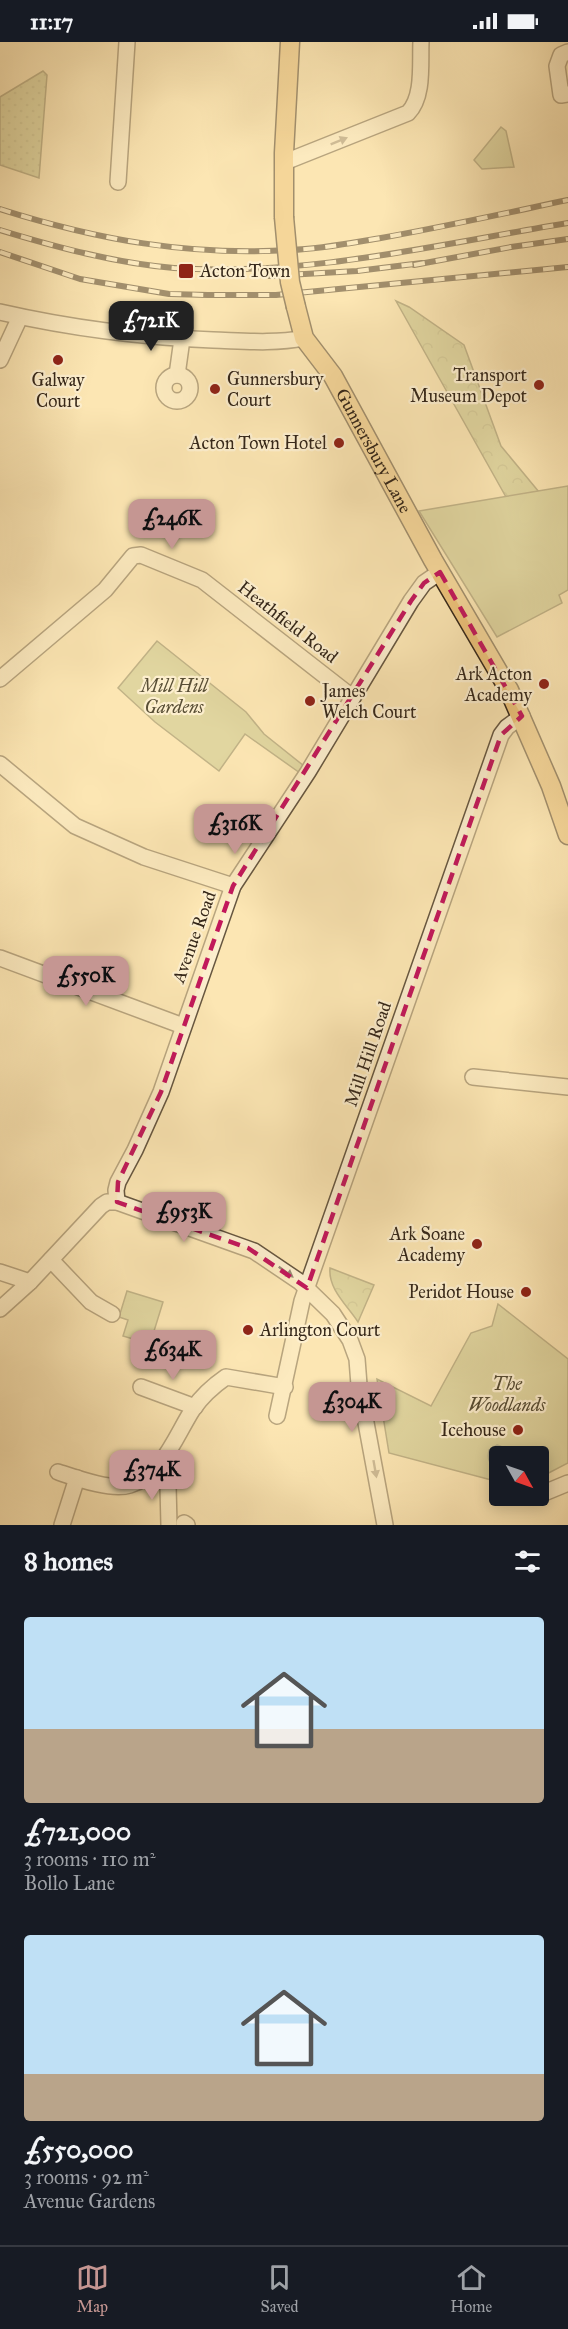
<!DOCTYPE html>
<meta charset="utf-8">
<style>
:root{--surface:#171b24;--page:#242831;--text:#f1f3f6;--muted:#9ea1a6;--line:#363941;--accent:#c59692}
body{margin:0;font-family:"IM FELL Great Primer",serif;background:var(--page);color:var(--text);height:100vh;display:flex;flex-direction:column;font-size:22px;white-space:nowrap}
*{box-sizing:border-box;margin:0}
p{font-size:20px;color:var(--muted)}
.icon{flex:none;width:33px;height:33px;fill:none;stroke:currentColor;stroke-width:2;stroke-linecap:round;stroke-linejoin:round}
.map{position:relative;height:1483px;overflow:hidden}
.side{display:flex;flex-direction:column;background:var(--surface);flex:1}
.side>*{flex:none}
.needle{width:39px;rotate:130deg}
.controls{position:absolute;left:489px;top:1404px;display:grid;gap:12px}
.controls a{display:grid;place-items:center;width:60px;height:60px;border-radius:6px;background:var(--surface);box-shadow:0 3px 15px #0003;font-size:30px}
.price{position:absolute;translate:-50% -51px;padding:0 14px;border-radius:12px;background:var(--accent);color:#111;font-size:20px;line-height:39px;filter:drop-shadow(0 2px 3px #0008)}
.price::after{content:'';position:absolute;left:50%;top:36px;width:18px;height:14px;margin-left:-9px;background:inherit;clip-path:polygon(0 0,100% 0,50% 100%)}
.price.on{background:#222;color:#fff}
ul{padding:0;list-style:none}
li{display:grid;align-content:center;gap:12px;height:318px;padding:0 24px}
li span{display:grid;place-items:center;height:186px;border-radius:6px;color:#555}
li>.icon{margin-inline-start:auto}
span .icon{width:108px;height:108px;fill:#fffc;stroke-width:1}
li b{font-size:26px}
h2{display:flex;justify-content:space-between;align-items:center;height:72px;padding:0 24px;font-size:26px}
.status{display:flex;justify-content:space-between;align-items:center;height:42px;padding:0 30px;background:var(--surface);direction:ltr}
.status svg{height:16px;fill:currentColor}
.tabs{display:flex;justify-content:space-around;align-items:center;height:84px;border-top:2px solid var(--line);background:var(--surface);font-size:16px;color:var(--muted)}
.tabs a{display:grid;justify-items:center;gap:3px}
.tabs .on{color:var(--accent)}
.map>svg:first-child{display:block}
.forest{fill:url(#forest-crowns);stroke:#7c7652;stroke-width:1.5}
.park{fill:#c2c48a;stroke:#7c7652;stroke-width:1.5}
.garden{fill:url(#garden-dots);stroke:#7c7652;stroke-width:1.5}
.water{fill:url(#water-waves);stroke:#75836f;stroke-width:1.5}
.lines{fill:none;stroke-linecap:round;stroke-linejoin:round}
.minor-casing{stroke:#675740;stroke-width:18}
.major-casing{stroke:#352719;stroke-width:21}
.minor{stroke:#fdefce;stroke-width:15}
.major{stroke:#eec37a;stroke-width:18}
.rail-casing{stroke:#352719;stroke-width:6}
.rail{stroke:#fdefce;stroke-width:4;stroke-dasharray:11;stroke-linecap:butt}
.major-bridge-casing{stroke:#352719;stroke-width:21;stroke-linecap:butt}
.major-bridge{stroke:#eec37a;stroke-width:18}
.oneway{fill:#998b74}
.marked{fill:none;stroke:#c2185b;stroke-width:4.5;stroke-dasharray:12 8;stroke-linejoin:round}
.poi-dot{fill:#8f2418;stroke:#fdefce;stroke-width:2}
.labels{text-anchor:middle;stroke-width:4.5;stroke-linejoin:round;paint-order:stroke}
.poi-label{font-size:18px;fill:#352719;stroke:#fdefce;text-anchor:end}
.street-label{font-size:18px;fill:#352719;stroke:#fdefce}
.park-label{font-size:18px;font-style:italic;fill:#584e35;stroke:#fdefce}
</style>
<div class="status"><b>11:17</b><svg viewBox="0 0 49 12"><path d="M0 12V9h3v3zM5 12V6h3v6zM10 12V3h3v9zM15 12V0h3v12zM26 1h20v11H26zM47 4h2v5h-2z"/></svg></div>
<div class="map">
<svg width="568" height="1483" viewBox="0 0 568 1483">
<defs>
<pattern id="forest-crowns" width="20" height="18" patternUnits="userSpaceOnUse" patternTransform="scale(1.5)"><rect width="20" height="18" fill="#c2c48a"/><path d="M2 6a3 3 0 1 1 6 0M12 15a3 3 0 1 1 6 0" fill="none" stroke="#a7a876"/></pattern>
<pattern id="garden-dots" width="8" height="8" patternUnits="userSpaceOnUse" patternTransform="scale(1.5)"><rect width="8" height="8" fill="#c2c48a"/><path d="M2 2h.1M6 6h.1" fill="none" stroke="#a7a876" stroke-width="1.8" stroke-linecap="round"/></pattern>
<pattern id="water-waves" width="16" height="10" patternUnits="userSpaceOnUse" patternTransform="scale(1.5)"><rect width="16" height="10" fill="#a0c0a9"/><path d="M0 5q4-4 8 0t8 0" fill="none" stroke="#839c89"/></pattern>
</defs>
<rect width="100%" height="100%" fill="#fce6b3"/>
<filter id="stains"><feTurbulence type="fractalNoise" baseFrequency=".00333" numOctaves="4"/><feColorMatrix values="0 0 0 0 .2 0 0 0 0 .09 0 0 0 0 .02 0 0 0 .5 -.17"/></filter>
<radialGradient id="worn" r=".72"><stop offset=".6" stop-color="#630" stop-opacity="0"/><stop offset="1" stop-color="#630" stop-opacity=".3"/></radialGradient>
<!-- forest -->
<g class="forest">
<polygon points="396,259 409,265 464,303 501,404 539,450 506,455"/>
<path d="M 330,1226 L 374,1243 L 358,1280 C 347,1263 328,1247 330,1226 Z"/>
</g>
<!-- park -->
<g class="park">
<polygon points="501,85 506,89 514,125 482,127 474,118"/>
<polygon points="568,444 568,548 559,553 562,561 497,595 419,469"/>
<polygon points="157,599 246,670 264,692 304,724 300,731 245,692 219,729 155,680 118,646"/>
<polygon points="127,1249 163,1260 150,1302 123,1294 128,1278 119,1275"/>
<polygon points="498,1262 568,1317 568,1421 539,1436 538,1414 500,1414 499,1440 389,1411 377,1337 431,1364 471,1291 492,1284"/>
</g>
<!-- garden -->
<polygon class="garden" points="43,29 47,33 39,136 0,123 0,55"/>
<!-- water -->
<path class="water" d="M 497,1403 L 508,1407 L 511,1414 L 500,1414 L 498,1426 C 489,1422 487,1418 489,1408 Z"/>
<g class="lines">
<!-- minor casing -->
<g class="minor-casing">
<g id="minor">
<polyline points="568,10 561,13 557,24 561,53 568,52"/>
<path d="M 285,120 L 408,71 C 424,55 420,22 421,0"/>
<polyline points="118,140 127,0"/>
<path d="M 0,270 C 70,286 141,295 213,298 C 244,299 273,302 304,296"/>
<polyline points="0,318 20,275"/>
<circle cx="177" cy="346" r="13"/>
<polyline points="177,333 182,297"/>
<polyline points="0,637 105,548 133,514 141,513 202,538 352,655"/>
<polyline points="0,722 75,784 144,815 233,844"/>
<polyline points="0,916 183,984"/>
<polyline points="473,1035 568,1045"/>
<polyline points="117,1160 116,1148 118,1140 135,1108 161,1050 233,844 308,730 411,559 424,541 440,530"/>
<polyline points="51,1218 91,1260 112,1272"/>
<polyline points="0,1230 30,1240"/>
<polyline points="0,1267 30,1240 101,1164 107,1160 117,1160 254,1209 300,1240 333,1272 350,1298 357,1317 359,1343 385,1483"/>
<polyline points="141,1345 195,1365"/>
<polyline points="277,1374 302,1259 309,1239 501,693 507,685 522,674"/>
<polyline points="156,1428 168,1444 169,1483"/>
<path d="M 58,1430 C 76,1436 111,1449 130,1443 C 163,1433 176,1393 193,1367 C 202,1354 213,1344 226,1335 L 285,1345"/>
<polyline points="544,1451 568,1441"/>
<polyline points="184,1481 187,1483"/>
<polyline points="62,1483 77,1436"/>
</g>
</g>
<!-- major casing -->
<g class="major-casing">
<g id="major">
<polyline points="284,175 284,111 290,0"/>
<path id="s1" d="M 296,265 L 304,296 L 333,334 L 433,518 L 509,648 L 551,744 L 568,793"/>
</g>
</g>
<!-- minor -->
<use href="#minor" class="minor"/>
<!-- major -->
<use href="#major" class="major"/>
<!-- rail casing -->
<g class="rail-casing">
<g id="rail">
<path d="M 0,167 C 98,198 188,214 291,208 C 321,207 351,201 381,196 C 443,185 506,171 568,158"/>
<path d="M 0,188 C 56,205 115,221 174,226 C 306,235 439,202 568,181"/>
<polyline points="0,210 80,237 169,252 208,253 276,253 568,225"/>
<polyline points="414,223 511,205 568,197"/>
<polyline points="270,234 357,229 422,221"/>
</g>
</g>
<!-- rail -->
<use href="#rail" class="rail"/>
<!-- major-bridge casing -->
<g class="major-bridge-casing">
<polyline id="major-bridge" points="284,175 290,240 296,265"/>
</g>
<!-- major-bridge -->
<use href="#major-bridge" class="major-bridge"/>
</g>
<!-- one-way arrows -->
<defs><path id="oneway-solid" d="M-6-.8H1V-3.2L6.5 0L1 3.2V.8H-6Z" transform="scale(1.5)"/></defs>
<g class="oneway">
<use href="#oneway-solid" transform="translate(339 99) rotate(-22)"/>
<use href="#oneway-solid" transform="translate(286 1230) rotate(36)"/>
<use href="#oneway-solid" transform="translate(375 1427) rotate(80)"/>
</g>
<!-- marked area -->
<path d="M0 0H568V1483H0ZM 440,530 L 522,674 L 501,693 L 307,1246 L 248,1206 L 117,1160 L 118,1140 L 161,1050 L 233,844 L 411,559 L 424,541 Z" fill="#fce6b3" fill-opacity=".55" fill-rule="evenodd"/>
<path class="marked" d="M 440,530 L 522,674 L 501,693 L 307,1246 L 248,1206 L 117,1160 L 118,1140 L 161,1050 L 233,844 L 411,559 L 424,541 Z"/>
<!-- markers -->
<g class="poi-dot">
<rect x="178" y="221" width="16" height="16" rx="3"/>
<circle cx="58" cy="318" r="6"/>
<circle cx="539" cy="343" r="6"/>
<circle cx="215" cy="347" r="6"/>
<circle cx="339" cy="401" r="6"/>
<circle cx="544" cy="642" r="6"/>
<circle cx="310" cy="659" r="6"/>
<circle cx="477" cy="1202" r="6"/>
<circle cx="526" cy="1250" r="6"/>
<circle cx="248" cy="1288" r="6"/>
<circle cx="518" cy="1388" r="6"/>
</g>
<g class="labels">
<!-- poi labels -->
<g class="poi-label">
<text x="200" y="235" text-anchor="start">Acton Town</text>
<text x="527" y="339">Transport<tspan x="527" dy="21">Museum Depot</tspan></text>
<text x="227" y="343" text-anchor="start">Gunnersbury<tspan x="227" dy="21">Court</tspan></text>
<text x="58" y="344" text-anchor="middle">Galway<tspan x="58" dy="21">Court</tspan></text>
<text x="327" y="407">Acton Town Hotel</text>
<text x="532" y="638">Ark Acton<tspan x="532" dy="21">Academy</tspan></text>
<text x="322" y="655" text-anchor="start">James<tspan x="322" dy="21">Welch Court</tspan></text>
<text x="465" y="1198">Ark Soane<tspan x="465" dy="21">Academy</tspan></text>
<text x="514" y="1256">Peridot House</text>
<text x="260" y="1294" text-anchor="start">Arlington Court</text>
<text x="506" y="1394">Icehouse</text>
</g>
<!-- street labels -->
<g class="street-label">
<text dy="6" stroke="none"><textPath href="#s1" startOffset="165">Gunnersbury Lane</textPath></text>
<text transform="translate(288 580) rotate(38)" y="6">Heathfield Road</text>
<text transform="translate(194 895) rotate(-70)" y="6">Avenue Road</text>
<text transform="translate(368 1012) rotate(-71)" y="6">Mill Hill Road</text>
</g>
<!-- park labels -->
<g class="park-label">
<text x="174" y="650">Mill Hill<tspan x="174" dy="21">Gardens</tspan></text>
<text x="507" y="1348">The<tspan x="507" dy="21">Woodlands</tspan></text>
</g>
</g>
<rect width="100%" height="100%" filter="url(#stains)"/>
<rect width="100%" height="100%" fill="url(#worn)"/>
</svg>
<div class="controls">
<a><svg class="needle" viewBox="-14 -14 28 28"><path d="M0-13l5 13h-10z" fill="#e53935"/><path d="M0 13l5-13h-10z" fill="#9ea1a6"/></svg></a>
</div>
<b class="price on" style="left:151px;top:310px">£721K</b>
<b class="price" style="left:172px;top:508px">£246K</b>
<b class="price" style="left:235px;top:813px">£316K</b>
<b class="price" style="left:86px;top:965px">£550K</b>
<b class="price" style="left:184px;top:1201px">£953K</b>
<b class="price" style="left:173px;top:1339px">£634K</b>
<b class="price" style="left:352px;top:1391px">£304K</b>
<b class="price" style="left:152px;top:1459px">£374K</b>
</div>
<section class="side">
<h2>8 homes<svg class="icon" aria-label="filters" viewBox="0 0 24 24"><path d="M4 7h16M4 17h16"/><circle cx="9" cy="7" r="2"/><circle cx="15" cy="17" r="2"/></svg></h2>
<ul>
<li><span style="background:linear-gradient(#bfe0f5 60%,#b9a48a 0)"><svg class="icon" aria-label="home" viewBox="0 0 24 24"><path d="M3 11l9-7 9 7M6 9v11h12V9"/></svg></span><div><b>£721,000</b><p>3 rooms · 110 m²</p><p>Bollo Lane</p></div></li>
<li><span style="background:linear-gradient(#bfe0f5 75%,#b9a48a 0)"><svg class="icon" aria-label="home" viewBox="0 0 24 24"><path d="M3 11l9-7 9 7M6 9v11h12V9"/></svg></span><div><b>£550,000</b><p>3 rooms · 92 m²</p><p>Avenue Gardens</p></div></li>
</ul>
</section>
<nav class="tabs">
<a class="on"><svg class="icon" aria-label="map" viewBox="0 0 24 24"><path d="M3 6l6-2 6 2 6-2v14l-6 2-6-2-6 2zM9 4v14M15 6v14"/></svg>Map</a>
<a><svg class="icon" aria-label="saved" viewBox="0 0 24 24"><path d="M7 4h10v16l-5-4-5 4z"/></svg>Saved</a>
<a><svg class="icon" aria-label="home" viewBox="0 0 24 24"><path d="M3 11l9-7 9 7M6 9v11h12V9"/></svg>Home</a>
</nav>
